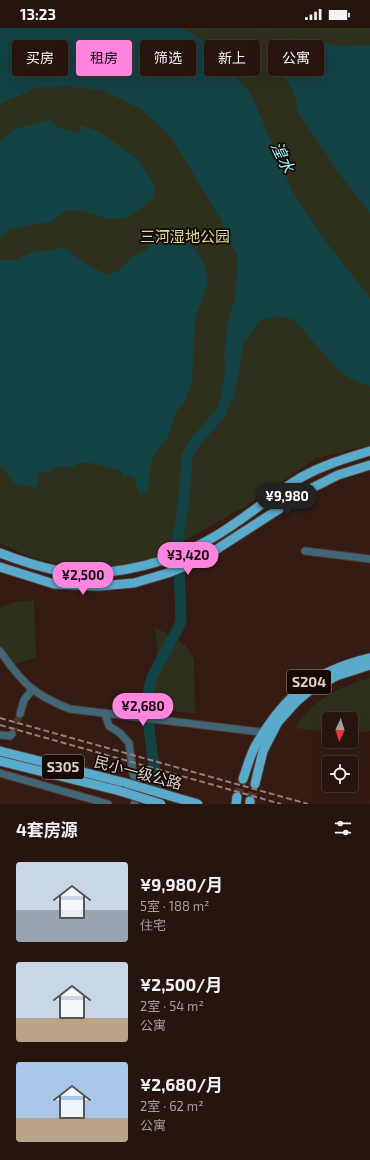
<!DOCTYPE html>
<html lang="zh">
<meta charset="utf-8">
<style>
:root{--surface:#27140e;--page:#33211c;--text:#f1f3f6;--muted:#a49e9e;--line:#43332e;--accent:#ff85df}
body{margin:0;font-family:"Exo 2","Noto Sans SC",sans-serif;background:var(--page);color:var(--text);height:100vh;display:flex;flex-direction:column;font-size:15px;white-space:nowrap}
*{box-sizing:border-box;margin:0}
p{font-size:13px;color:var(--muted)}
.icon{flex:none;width:22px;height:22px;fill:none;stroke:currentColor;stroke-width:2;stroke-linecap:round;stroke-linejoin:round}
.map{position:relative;height:776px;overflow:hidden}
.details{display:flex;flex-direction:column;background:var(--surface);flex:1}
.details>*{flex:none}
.guide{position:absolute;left:12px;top:12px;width:346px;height:36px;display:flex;gap:8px}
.needle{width:26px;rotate:184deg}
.tools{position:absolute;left:322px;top:684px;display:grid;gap:8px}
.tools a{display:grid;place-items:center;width:36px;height:36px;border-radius:4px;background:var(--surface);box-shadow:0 4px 16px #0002,0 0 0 1px var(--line);font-size:20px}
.price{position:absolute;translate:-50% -34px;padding:0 9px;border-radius:14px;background:var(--accent);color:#111;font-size:13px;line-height:26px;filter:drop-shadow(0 1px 2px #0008)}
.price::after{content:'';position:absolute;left:50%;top:24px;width:12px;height:9px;margin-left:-6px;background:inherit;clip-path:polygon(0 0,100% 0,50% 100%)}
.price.on{background:#222;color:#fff}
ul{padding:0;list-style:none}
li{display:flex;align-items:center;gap:12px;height:100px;padding:0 16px}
li span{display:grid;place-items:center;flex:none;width:112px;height:80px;border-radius:4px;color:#555}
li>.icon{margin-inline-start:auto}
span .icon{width:48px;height:48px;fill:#fffc;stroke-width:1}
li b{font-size:17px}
h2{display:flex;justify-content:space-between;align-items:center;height:48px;padding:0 16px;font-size:17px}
.tag{padding:0 14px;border-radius:4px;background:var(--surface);box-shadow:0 4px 16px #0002,0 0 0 1px var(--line);font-size:14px;line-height:36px}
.tag.on{background:var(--accent);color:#111}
.status{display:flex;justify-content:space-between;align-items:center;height:28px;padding:0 20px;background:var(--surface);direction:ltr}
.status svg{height:11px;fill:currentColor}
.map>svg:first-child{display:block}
.green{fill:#2e301b}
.water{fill:#134244}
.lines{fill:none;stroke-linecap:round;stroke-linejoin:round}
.river{stroke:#134244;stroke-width:11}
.minor-tunnel{stroke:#4e362e;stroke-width:7;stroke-dasharray:7 3.5;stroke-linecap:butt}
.major-tunnel{stroke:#4e362e;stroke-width:9;stroke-dasharray:9 4.5;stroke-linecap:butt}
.minor-casing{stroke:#503830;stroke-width:9}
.major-casing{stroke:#503830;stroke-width:11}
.minor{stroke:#416676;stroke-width:7}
.major{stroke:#59aacb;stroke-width:9}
.rail{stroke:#947f78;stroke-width:2;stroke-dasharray:6 3;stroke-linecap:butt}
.major-bridge-casing{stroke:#503830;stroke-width:11;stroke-linecap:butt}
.major-bridge{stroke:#59aacb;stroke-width:9}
.labels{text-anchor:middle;stroke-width:3.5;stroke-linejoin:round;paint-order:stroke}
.shield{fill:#140906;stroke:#a3948e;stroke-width:1}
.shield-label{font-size:14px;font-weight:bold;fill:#e0cfc9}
.park-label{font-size:15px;fill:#d6dda1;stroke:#140906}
.street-label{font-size:15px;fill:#e0cfc9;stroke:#140906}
.water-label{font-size:16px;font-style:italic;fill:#9deff2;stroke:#140906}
</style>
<div class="status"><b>13:23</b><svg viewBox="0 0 49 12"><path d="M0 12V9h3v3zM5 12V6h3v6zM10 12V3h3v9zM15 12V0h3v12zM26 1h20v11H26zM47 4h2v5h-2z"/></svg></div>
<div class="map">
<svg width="370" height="776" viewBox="0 0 370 776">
<rect width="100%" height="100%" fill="#341b13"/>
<!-- green -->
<g class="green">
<polygon points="0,0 370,0 370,417 317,430 244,479 154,530 110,539 69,539 28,528 0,515"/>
<polygon points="34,572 36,630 12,637 0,619 0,580 14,574"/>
<polygon points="155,599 185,617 194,631 195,685 133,681 156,645 157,621"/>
<path d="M 370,650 L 370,703 L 351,705 L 351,691 L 329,691 L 329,704 L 295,700 C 311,673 340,658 370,650 Z"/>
</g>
<!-- water -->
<g class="water">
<polygon points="0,0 182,0 202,11 250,64 292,162 320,206 370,270 370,358 355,353 338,342 293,291 275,288 259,293 244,315 233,374 224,330 228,293 235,270 238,230 220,190 171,109 141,81 104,63 67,58 36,60 0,76"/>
<polygon points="290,10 311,12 340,18 370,17 370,185 341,148 298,84 294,65 279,39 280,20"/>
<polygon points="50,92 59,100 80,105 80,97 100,104 139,132 155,158 154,171 126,190 108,191 83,183 67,182 51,194 10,201 0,211 0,114 14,101"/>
<path d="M 168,199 L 180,203 L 183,209 L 197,223 L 205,239 L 208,255 L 195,290 L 192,355 L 185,373 L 176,384 L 168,410 L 153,428 L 149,447 L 148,466 L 139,465 L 134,449 L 122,448 L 122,443 L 92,435 L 77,435 L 74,439 L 52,439 L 52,444 L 38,445 L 37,459 C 17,457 13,458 3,439 L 0,438 L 0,232 L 16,232 L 29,225 L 64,220 L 89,237 L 106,247 L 118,243 L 132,229 L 148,221 L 147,212 Z"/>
</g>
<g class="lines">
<!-- river -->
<polyline class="river" points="156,773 156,751 150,709 147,681 149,660 153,647 181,594 178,509 183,482 187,428 196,413 221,385 226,371 231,339"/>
<!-- minor-tunnel -->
<polyline class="minor-tunnel" points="12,706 20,686"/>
<!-- major-tunnel -->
<g class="major-tunnel">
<polyline points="237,769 243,751"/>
<polyline points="250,773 255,756"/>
</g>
<!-- minor casing -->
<g class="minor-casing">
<g id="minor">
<polyline points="305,523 370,531"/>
<path d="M 0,623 C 22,655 34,667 70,681 L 269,705"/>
<polyline points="105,685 109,698 120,705 129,715 133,746 137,754 136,773 134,776"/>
<polyline points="20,686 24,672 32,662"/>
<polyline points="0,707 10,708 12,706"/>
<polyline points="0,745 108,776"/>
</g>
</g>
<!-- major casing -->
<g class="major-casing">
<g id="major">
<path d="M 0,525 C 18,532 36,538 55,542 C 98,551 154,539 193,520 C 231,503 266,470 302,449 C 323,437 347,430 370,423"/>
<polyline points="0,539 54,556 99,558 134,555 168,545 200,532 310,461 338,447 370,437"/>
<polyline points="0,723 126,755"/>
<polyline points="0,733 120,763"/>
<path d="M 243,751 C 247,740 250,727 256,717 C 284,668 314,643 370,630"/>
<polyline points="255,756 263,723 278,694 297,673 310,662 336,648 370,637"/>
<polyline points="236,776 237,769"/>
<polyline points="250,776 250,773"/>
</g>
</g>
<!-- minor -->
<use href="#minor" class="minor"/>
<!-- major -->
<use href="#major" class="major"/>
<!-- rail -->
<g class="rail">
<polyline points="0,690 308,776"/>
<polyline points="0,697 281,776"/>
</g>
<!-- major-bridge casing -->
<g class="major-bridge-casing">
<g id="major-bridge">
<polyline points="126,755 198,776"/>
<polyline points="120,763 161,776"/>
</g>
</g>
<!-- major-bridge -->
<use href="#major-bridge" class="major-bridge"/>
</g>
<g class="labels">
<!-- shield labels -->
<g class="shield">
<rect x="287" y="642" width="44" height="24" rx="3"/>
<rect x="42" y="727" width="42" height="24" rx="3"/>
</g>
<g class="shield-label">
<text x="309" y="659">S204</text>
<text x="63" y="744">S305</text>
</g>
<!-- park labels -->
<g class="park-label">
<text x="185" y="214">三河湿地公园</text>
</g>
<!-- street labels -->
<g class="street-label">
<text transform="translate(138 745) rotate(15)" y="5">民小一级公路</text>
</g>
<!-- water labels -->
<g class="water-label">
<text transform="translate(283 129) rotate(64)" y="6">湟水</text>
</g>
</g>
</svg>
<div class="tools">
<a><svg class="needle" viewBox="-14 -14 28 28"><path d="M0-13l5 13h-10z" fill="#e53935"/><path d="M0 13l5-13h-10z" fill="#a49e9e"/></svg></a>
<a><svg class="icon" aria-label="locate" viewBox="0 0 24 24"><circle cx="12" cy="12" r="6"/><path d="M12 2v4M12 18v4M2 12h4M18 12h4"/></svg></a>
</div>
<b class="price on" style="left:287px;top:489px">¥9,980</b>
<b class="price" style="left:188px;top:548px">¥3,420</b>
<b class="price" style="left:83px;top:568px">¥2,500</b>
<b class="price" style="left:143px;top:699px">¥2,680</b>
<div class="guide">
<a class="tag">买房</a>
<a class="tag on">租房</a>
<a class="tag">筛选</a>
<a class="tag">新上</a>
<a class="tag">公寓</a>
</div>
</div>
<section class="details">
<h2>4套房源<svg class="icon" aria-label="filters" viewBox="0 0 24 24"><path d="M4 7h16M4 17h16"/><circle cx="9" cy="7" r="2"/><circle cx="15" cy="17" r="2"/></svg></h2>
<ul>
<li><span style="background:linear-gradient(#c9d6e8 60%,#9aa5b1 0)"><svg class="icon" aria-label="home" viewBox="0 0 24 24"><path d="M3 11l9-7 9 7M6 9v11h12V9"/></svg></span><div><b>¥9,980/月</b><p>5室 · 188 m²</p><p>住宅</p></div></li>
<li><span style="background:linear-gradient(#c9d6e8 70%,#b9a48a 0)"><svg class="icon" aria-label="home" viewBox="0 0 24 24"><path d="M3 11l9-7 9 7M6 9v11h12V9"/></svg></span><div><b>¥2,500/月</b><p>2室 · 54 m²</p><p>公寓</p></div></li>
<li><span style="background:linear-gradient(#a9c7e8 70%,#b9a48a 0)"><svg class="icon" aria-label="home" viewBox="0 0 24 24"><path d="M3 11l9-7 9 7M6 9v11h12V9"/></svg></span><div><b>¥2,680/月</b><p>2室 · 62 m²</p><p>公寓</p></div></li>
</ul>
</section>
